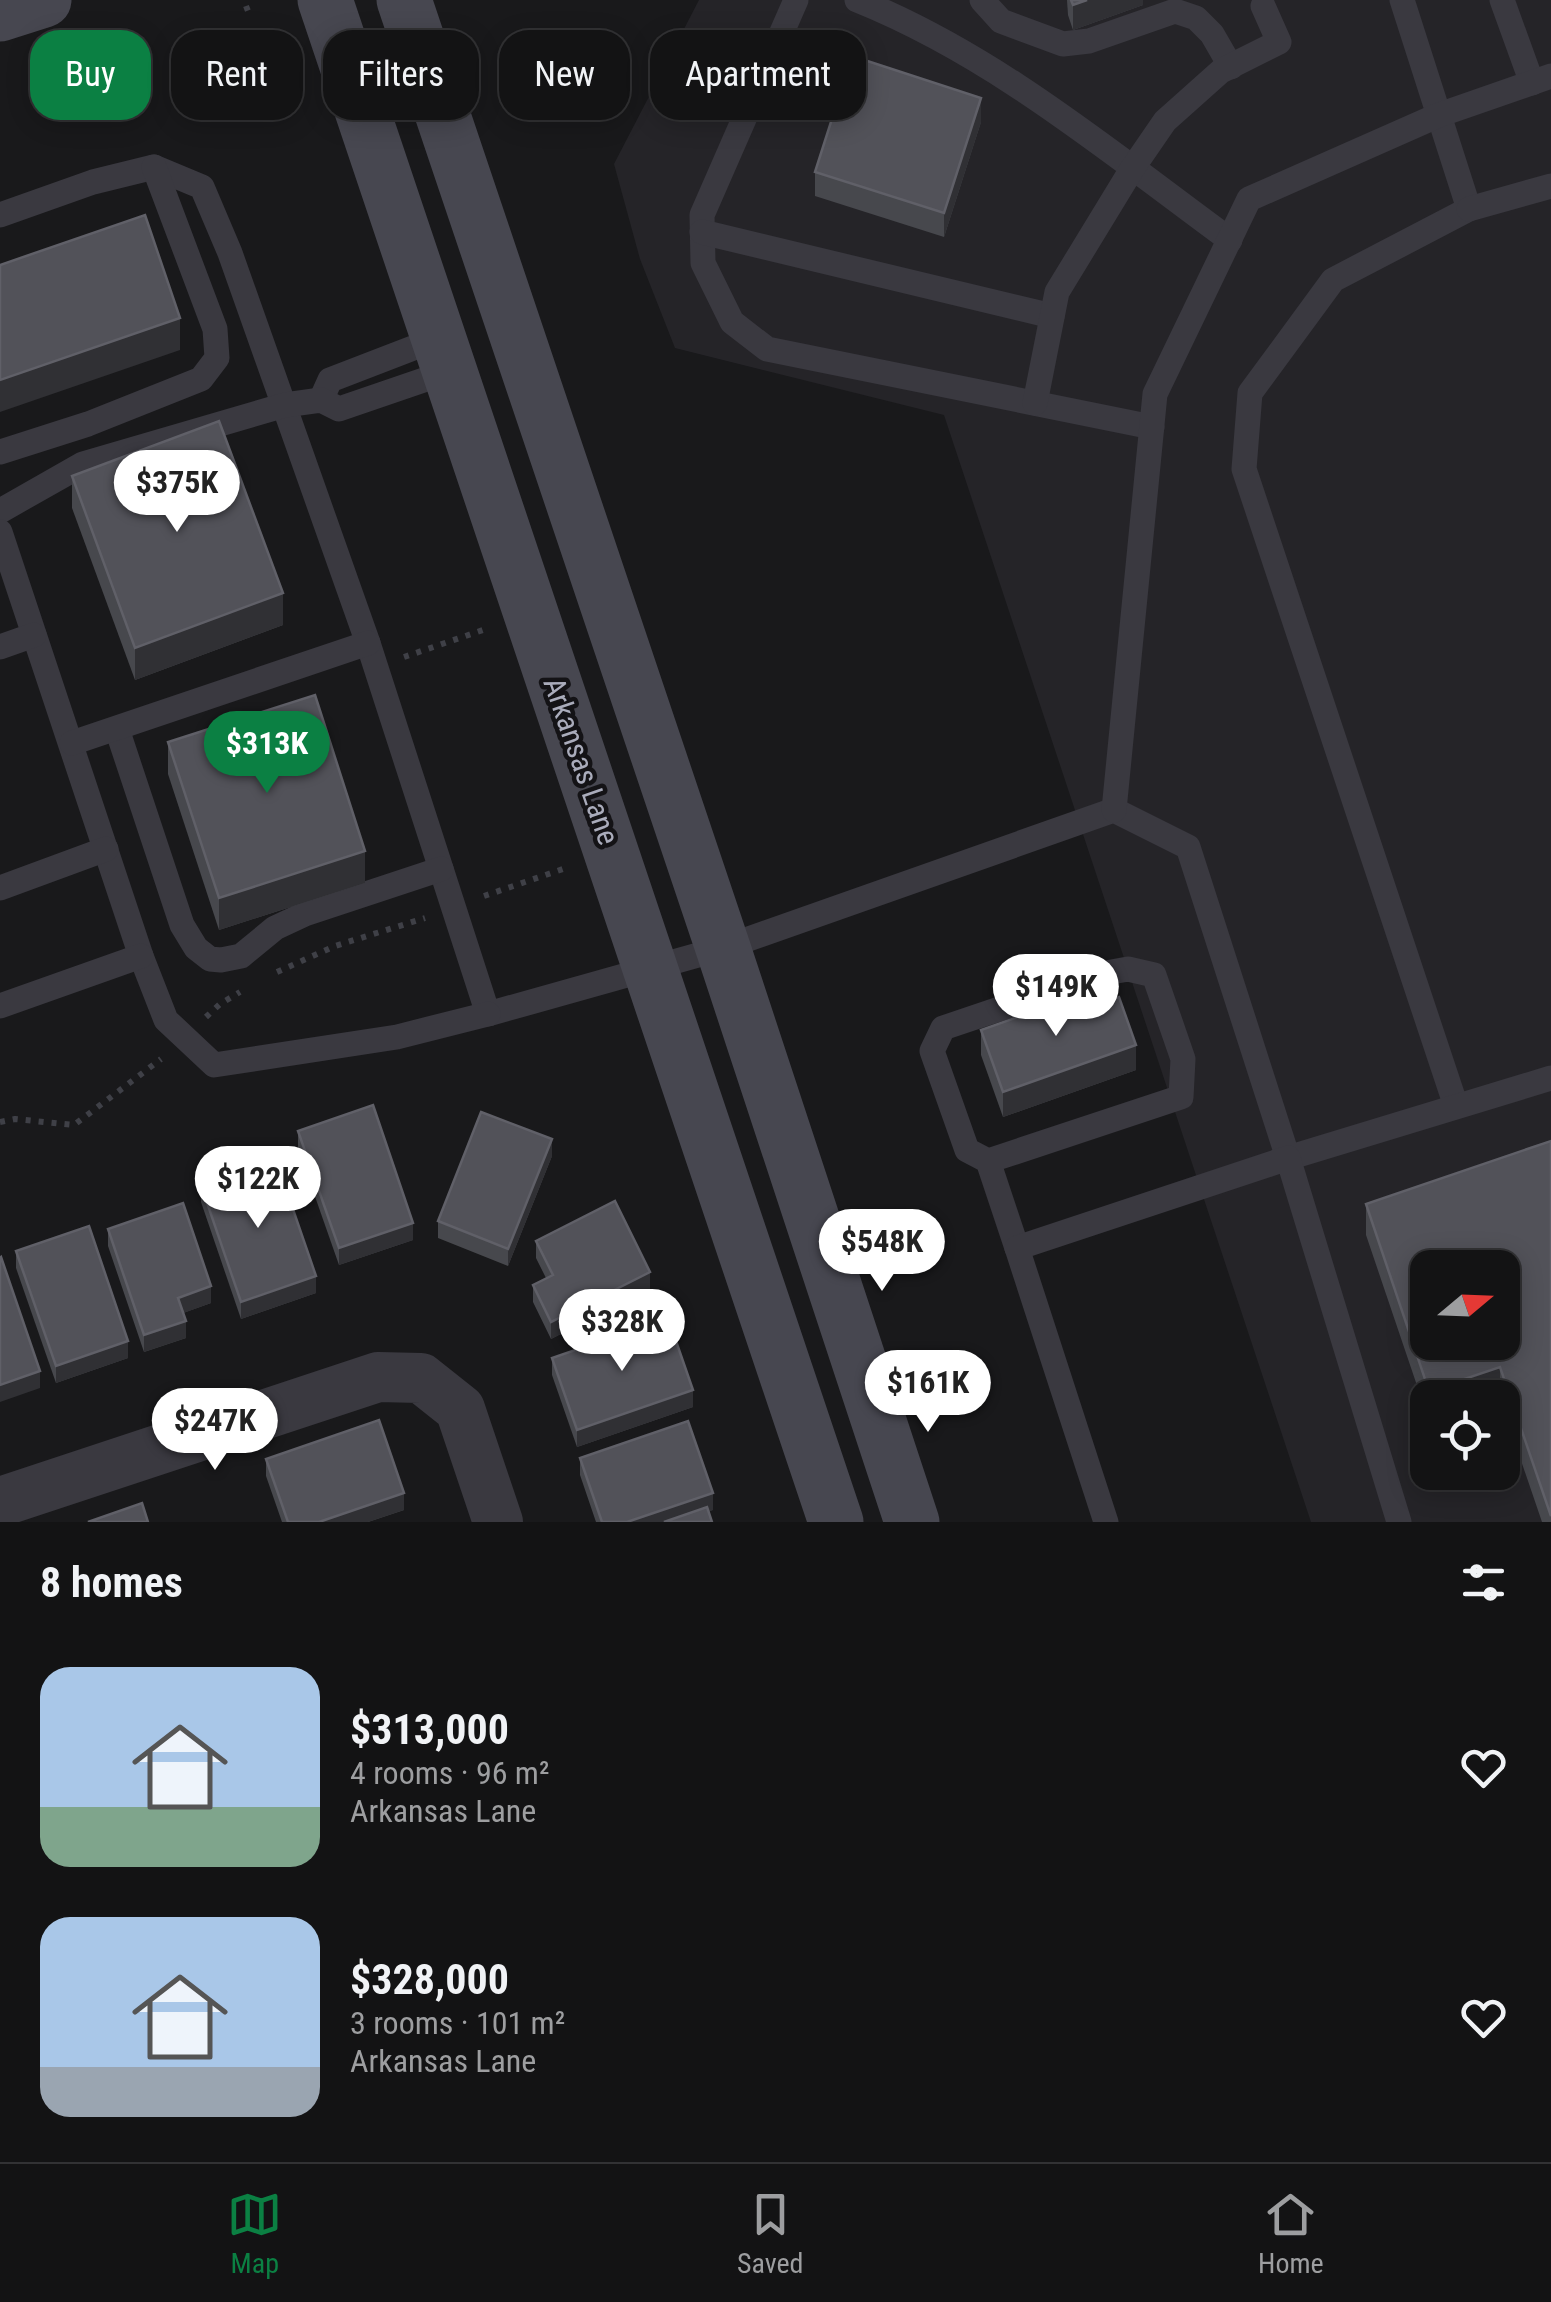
<!DOCTYPE html>
<meta charset="utf-8">
<style>
:root{--surface:#131314;--page:#202022;--text:#f1f3f6;--muted:#9d9ea0;--line:#323234;--accent:#0b8043}
body{margin:0;font-family:"Roboto Condensed",sans-serif;background:var(--page);color:var(--text);height:100vh;display:flex;flex-direction:column;font-size:38px;white-space:nowrap}
*{box-sizing:border-box;margin:0}
p{font-size:32px;color:var(--muted)}
.icon{flex:none;width:55px;height:55px;fill:none;stroke:currentColor;stroke-width:2;stroke-linecap:round;stroke-linejoin:round}
.map{position:relative;height:1522px;overflow:hidden}
.side{display:flex;flex-direction:column;background:var(--surface);flex:1}
.side>*{flex:none}
.banner{position:absolute;left:30px;top:30px;width:1000px;height:90px;display:flex;gap:20px}
.needle{width:65px;rotate:71deg}
.buttons{position:absolute;left:1410px;top:1250px;display:grid;gap:20px}
.buttons a{display:grid;place-items:center;width:110px;height:110px;border-radius:20px;background:var(--surface);box-shadow:0 5px 25px #0003,0 0 0 2px var(--line);font-size:50px}
.price{position:absolute;translate:-50% -85px;padding:0 22px;border-radius:35px;background:#fff;color:#222;font-size:32px;line-height:65px;filter:drop-shadow(0 2px 5px #0008)}
.price::after{content:'';position:absolute;left:50%;top:60px;width:30px;height:22px;margin-left:-15px;background:inherit;clip-path:polygon(0 0,100% 0,50% 100%)}
.price.selected{background:var(--accent);color:#fff}
ul{padding:0;list-style:none}
li{display:flex;align-items:center;gap:30px;height:250px;padding:0 40px}
li span{display:grid;place-items:center;flex:none;width:280px;height:200px;border-radius:30px;color:#555}
li>.icon{margin-inline-start:auto}
span .icon{width:120px;height:120px;fill:#fffc;stroke-width:1}
li b{font-size:42px}
h2{display:flex;justify-content:space-between;align-items:center;height:120px;padding:0 40px;font-size:42px}
.tag{padding:0 35px;border-radius:30px;background:var(--surface);box-shadow:0 5px 25px #0003,0 0 0 2px var(--line);font-size:35px;line-height:90px}
.tag.selected{background:var(--accent);color:#fff}
.tab-bar{display:flex;justify-content:space-around;align-items:center;height:140px;border-top:2px solid var(--line);background:var(--surface);font-size:28px;color:var(--muted)}
.tab-bar a{display:grid;justify-items:center;gap:5px}
.tab-bar .selected{color:var(--accent)}
.map>svg:first-child{display:block}
.built{fill:#252428;fill-rule:evenodd}
.lines{fill:none;stroke-linecap:round;stroke-linejoin:round}
.path{stroke:#3f4047;stroke-width:6;stroke-dasharray:5 8;stroke-linecap:butt}
.service{stroke:#3a3940;stroke-width:25}
.minor{stroke:#3a3940;stroke-width:50}
.secondary{stroke:#474750;stroke-width:55}
.wall{fill:#47484d}
.shaded-wall{fill:#303034}
.building{fill:#525259;stroke:#606068;stroke-width:2.5;fill-rule:evenodd}
.labels{text-anchor:middle;stroke-width:9;stroke-linejoin:round;paint-order:stroke}
.street-label{font-size:30px;fill:#aaacbb;stroke:#141316}
</style>
<div class="map">
<svg width="1551" height="1522" viewBox="0 0 1551 1522">
<rect width="100%" height="100%" fill="#19191b"/>
<!-- built -->
<path class="built" d="M 699,0 L 1551,0 L 1551,1522 L 1311,1522 L 944,415 L 675,348 L 640,259 L 614,164 ZM 1428,1268 L 1502,1268 L 1502,1342 L 1428,1342 ZM 1428,1398 L 1502,1398 L 1502,1472 L 1428,1472 Z"/>
<g class="lines">
<!-- path -->
<g class="path">
<polyline points="246,6 248,11 253,10"/>
<polyline points="404,657 483,630"/>
<polyline points="484,896 563,869"/>
<polyline points="277,972 335,946 425,918"/>
<polyline points="206,1017 220,1004 240,992"/>
<polyline points="0,1122 15,1119 74,1125 161,1059"/>
</g>
<!-- service -->
<g class="service">
<polyline points="796,0 702,215 703,263 732,322 767,349 1152,427"/>
<path d="M 857,0 C 994,55 1111,153 1230,240"/>
<polyline points="982,0 1001,21 1063,44 1089,41 1175,11 1196,18 1212,34 1231,67"/>
<polyline points="1402,0 1469,209 1333,280 1250,393 1244,469 1456,1106"/>
<polyline points="1502,0 1532,83"/>
<polyline points="1469,209 1551,186"/>
<polyline points="0,215 93,182 154,167 202,187 230,253 368,643 488,1014 723,948 1114,810 1188,847 1288,1158 1551,1078"/>
<polyline points="702,232 1052,316"/>
<polyline points="321,400 330,380 439,338"/>
<polyline points="1035,403 1057,292 1132,169 1165,121 1221,71 1279,42 1263,6"/>
<polyline points="0,452 88,424 201,379 217,358 215,329 154,167"/>
<polyline points="0,511 83,464 285,405 321,400 339,409 450,371"/>
<polyline points="0,532 141,956 166,1020 214,1065 397,1037 488,1014"/>
<polyline points="0,647 34,635"/>
<polyline points="117,729 182,925 196,948 210,959 221,960 241,956 275,928 305,914 441,869"/>
<polyline points="72,743 368,643"/>
<polyline points="1114,810 1155,394 1249,199 1439,115 1551,76"/>
<polyline points="0,888 106,849"/>
<polyline points="0,1006 141,956"/>
<polyline points="988,1161 967,1150 932,1051 943,1028 1106,973 1128,969 1154,975 1183,1059 1181,1097 988,1161 1017,1248"/>
<polyline points="1106,1522 1017,1248 1288,1158 1399,1522"/>
</g>
<!-- minor -->
<polyline class="minor" points="0,1502 378,1377 421,1378 460,1409 498,1522"/>
<!-- secondary -->
<g class="secondary">
<polyline points="325,0 836,1522"/>
<polyline points="404,0 723,948 912,1522"/>
<polyline points="0,14 44,0"/>
</g>
</g>
<!-- wall -->
<g class="wall">
<polygon points="1067,0 1143,0 1143,5 1073,30 1068,15"/>
<polygon points="981,122 944,237 815,196 815,172"/>
<polygon points="72,476 283,625 135,680 72,508"/>
<polygon points="168,742 365,883 219,930 168,774"/>
<polygon points="1094,1006 1136,1070 1003,1117 981,1055 981,1030"/>
<polygon points="298,1131 413,1240 339,1265 298,1148"/>
<polygon points="1551,1141 1551,1522 1542,1522 1502,1405 1502,1398 1428,1398 1428,1418 1366,1235 1366,1204"/>
<polygon points="552,1156 508,1266 438,1238 438,1221"/>
<polygon points="201,1185 316,1293 241,1319 201,1202"/>
<polygon points="108,1229 211,1303 183,1313 186,1338 144,1352 108,1246"/>
<polygon points="536,1241 650,1289 551,1339 533,1302 533,1285 546,1278 536,1258"/>
<polygon points="16,1251 128,1358 56,1383 16,1268"/>
<polygon points="552,1358 693,1407 577,1447 552,1375"/>
<polygon points="580,1458 713,1510 708,1511 712,1522 596,1522 580,1475"/>
<polygon points="266,1459 404,1510 368,1522 282,1522 266,1476"/>
</g>
<!-- shaded-wall -->
<g class="shaded-wall">
<polygon points="1087,0 1143,0 1143,5 1073,30 1073,5"/>
<polygon points="981,98 981,122 944,237 944,213"/>
<polygon points="180,318 180,350 0,412 0,380"/>
<polygon points="283,593 283,625 135,680 135,648"/>
<polygon points="365,851 365,883 219,930 219,898"/>
<polygon points="1136,1045 1136,1070 1003,1117 1003,1092"/>
<polygon points="552,1139 552,1156 508,1266 508,1249"/>
<polygon points="413,1223 413,1240 339,1265 339,1248"/>
<polygon points="650,1272 650,1289 551,1339 551,1322"/>
<polygon points="316,1276 316,1293 241,1319 241,1302"/>
<polygon points="211,1286 211,1303 178,1315 178,1298"/>
<polygon points="186,1321 186,1338 144,1352 144,1335"/>
<polygon points="128,1341 128,1358 56,1383 56,1366"/>
<polygon points="1500,1367 1500,1398 1429,1398 1429,1391"/>
<polygon points="40,1371 40,1388 0,1402 0,1385"/>
<polygon points="693,1390 693,1407 577,1447 577,1430"/>
<polygon points="404,1493 404,1510 368,1522 319,1522"/>
<polygon points="713,1493 713,1510 677,1522 627,1522"/>
</g>
<!-- building -->
<g class="building">
<polygon points="1071,0 1087,0 1073,5"/>
<polygon points="852,56 981,98 944,213 815,172"/>
<polygon points="145,215 180,318 0,380 0,265"/>
<polygon points="219,421 283,593 135,648 72,476"/>
<polygon points="315,695 365,851 219,898 168,742"/>
<polygon points="1089,992 1094,1006 1119,997 1136,1045 1003,1092 981,1030"/>
<polygon points="373,1105 413,1223 339,1248 298,1131"/>
<polygon points="481,1112 552,1139 508,1249 438,1221"/>
<path d="M 1551,1141 L 1551,1516 L 1500,1367 L 1429,1391 L 1366,1204 ZM 1428,1268 L 1502,1268 L 1502,1342 L 1428,1342 Z"/>
<polygon points="276,1160 316,1276 241,1302 201,1185"/>
<polygon points="615,1201 650,1272 551,1322 533,1285 553,1275 536,1241"/>
<polygon points="183,1203 211,1286 178,1298 186,1321 144,1335 108,1229"/>
<polygon points="89,1226 128,1341 56,1366 16,1251"/>
<polygon points="1,1257 40,1371 0,1385 0,1258"/>
<polygon points="668,1318 693,1390 577,1430 552,1358"/>
<polygon points="379,1420 404,1493 319,1522 288,1522 266,1459"/>
<polygon points="688,1421 713,1493 627,1522 602,1522 580,1458"/>
<polygon points="142,1503 148,1522 88,1522"/>
<polygon points="707,1507 712,1522 664,1522"/>
</g>
<g class="labels">
<!-- street labels -->
<g class="street-label">
<text transform="translate(581 761) rotate(71)" y="10">Arkansas Lane</text>
</g>
</g>
</svg>
<div class="buttons">
<a><svg class="needle" viewBox="-14 -14 28 28"><path d="M0-13l5 13h-10z" fill="#e53935"/><path d="M0 13l5-13h-10z" fill="#9d9ea0"/></svg></a>
<a><svg class="icon" aria-label="locate" viewBox="0 0 24 24"><circle cx="12" cy="12" r="6"/><path d="M12 2v4M12 18v4M2 12h4M18 12h4"/></svg></a>
</div>
<b class="price" style="left:177px;top:535px">$375K</b>
<b class="price selected" style="left:267px;top:796px">$313K</b>
<b class="price" style="left:1056px;top:1039px">$149K</b>
<b class="price" style="left:258px;top:1231px">$122K</b>
<b class="price" style="left:882px;top:1294px">$548K</b>
<b class="price" style="left:622px;top:1374px">$328K</b>
<b class="price" style="left:928px;top:1435px">$161K</b>
<b class="price" style="left:215px;top:1473px">$247K</b>
<div class="banner">
<a class="tag selected">Buy</a>
<a class="tag">Rent</a>
<a class="tag">Filters</a>
<a class="tag">New</a>
<a class="tag">Apartment</a>
</div>
</div>
<section class="side">
<h2>8 homes<svg class="icon" aria-label="filters" viewBox="0 0 24 24"><path d="M4 7h16M4 17h16"/><circle cx="9" cy="7" r="2"/><circle cx="15" cy="17" r="2"/></svg></h2>
<ul>
<li><span style="background:linear-gradient(#a9c7e8 70%,#7fa58c 0)"><svg class="icon" aria-label="home" viewBox="0 0 24 24"><path d="M3 11l9-7 9 7M6 9v11h12V9"/></svg></span><div><b>$313,000</b><p>4 rooms · 96 m²</p><p>Arkansas Lane</p></div><svg class="icon" aria-label="heart" viewBox="0 0 24 24"><path d="M12 20l-8-8c-3-5 5-10 8-4 3-6 11-1 8 4z"/></svg></li>
<li><span style="background:linear-gradient(#a9c7e8 75%,#9aa5b1 0)"><svg class="icon" aria-label="home" viewBox="0 0 24 24"><path d="M3 11l9-7 9 7M6 9v11h12V9"/></svg></span><div><b>$328,000</b><p>3 rooms · 101 m²</p><p>Arkansas Lane</p></div><svg class="icon" aria-label="heart" viewBox="0 0 24 24"><path d="M12 20l-8-8c-3-5 5-10 8-4 3-6 11-1 8 4z"/></svg></li>
</ul>
</section>
<nav class="tab-bar">
<a class="selected"><svg class="icon" aria-label="map" viewBox="0 0 24 24"><path d="M3 6l6-2 6 2 6-2v14l-6 2-6-2-6 2zM9 4v14M15 6v14"/></svg>Map</a>
<a><svg class="icon" aria-label="saved" viewBox="0 0 24 24"><path d="M7 4h10v16l-5-4-5 4z"/></svg>Saved</a>
<a><svg class="icon" aria-label="home" viewBox="0 0 24 24"><path d="M3 11l9-7 9 7M6 9v11h12V9"/></svg>Home</a>
</nav>
